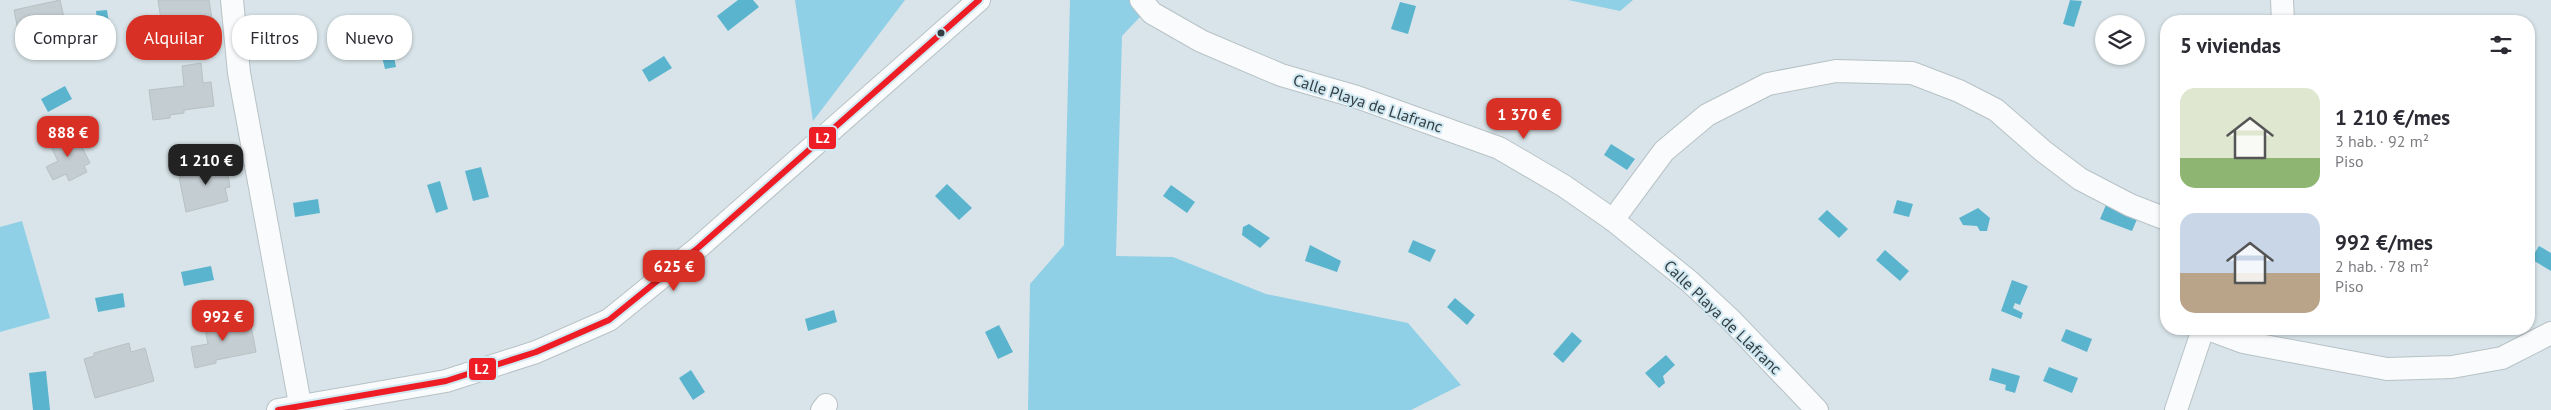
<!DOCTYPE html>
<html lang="es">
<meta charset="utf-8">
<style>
:root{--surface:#fff;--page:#f2f2f3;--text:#2b2b33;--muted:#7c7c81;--accent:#d93025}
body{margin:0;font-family:"PT Sans",sans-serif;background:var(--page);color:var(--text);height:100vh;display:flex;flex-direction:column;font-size:19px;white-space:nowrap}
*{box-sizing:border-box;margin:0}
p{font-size:16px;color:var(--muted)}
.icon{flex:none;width:28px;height:28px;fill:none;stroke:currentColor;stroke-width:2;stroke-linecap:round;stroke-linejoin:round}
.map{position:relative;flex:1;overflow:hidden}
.sheet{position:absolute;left:2160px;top:15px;width:375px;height:320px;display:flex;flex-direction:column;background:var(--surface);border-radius:20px;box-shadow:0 1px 4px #0004}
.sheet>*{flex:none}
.hud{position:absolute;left:15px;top:15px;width:475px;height:45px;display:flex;gap:10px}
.tools{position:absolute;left:2095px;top:15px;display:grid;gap:10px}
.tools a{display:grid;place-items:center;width:50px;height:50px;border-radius:50%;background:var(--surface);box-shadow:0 1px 4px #0004;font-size:25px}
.price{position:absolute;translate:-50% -42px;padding:0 11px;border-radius:10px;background:var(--accent);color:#fff;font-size:16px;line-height:32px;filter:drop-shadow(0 1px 2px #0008)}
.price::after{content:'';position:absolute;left:50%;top:30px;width:15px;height:11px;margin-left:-8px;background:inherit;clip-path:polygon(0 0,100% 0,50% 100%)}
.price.selected{background:#222;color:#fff}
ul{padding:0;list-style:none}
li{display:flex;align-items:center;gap:15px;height:125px;padding:0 20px}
li span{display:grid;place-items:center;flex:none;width:140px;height:100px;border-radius:15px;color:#555}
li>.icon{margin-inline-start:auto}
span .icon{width:60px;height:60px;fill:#fffc;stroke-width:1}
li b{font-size:21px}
h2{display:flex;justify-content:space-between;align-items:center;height:60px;padding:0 20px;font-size:21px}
.tag{padding:0 18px;border-radius:20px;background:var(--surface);box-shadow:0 1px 4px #0004;font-size:18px;line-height:45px}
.tag.selected{background:var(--accent);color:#fff}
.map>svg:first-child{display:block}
.green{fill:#90d0e6}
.water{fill:#5bb4ce}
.building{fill:#c4cdd1;stroke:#b7c1c5}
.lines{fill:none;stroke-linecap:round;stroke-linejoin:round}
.minor-casing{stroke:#b8c2c6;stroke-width:24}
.minor{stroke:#f9fbfc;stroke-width:22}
.bus-1-casing{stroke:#d0e8f1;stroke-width:10}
.bus-1{stroke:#ee1c25;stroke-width:6}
.bus-dot{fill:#343d41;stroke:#d0e8f1;stroke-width:2}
.labels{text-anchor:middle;stroke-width:4;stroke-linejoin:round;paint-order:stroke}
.street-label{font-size:16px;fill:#343d41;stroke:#d0e8f1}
.line-badge{stroke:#d0e8f1;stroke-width:2}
.badge-label{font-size:14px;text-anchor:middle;font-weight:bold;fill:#fff}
</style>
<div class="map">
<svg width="2551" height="410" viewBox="0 0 2551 410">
<rect width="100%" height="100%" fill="#d8e4e9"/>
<!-- green -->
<g class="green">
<polygon points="795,0 905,0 813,121"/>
<polygon points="1070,0 1156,0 1122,36 1116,256 1173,257 1266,294 1408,323 1461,385 1411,410 1028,410 1030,284 1064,245"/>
<polygon points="1568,0 1633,0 1620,11"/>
<polygon points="22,221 50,318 0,332 0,227"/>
</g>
<!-- water -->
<g class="water">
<polygon points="738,0 753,0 759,7 728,31 717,16"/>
<polygon points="2070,0 2082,1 2074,27 2063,24"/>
<polygon points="1400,2 1416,6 1408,34 1391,29"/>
<polygon points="107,10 111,36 99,37 96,11"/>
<polygon points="391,42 396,67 385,69 379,45"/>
<polygon points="664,56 672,68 649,82 642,70"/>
<polygon points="65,86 72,99 48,112 41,99"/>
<polygon points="1611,144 1635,159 1627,170 1604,155"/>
<polygon points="481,167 489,197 473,201 465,171"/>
<polygon points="440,181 448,209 436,213 427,185"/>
<polygon points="947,184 972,208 959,220 935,196"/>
<polygon points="1171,185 1195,202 1187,213 1163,196"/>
<polygon points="318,199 320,213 295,217 293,203"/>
<polygon points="1897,200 1913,204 1909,217 1893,213"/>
<polygon points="2106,205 2138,217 2132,231 2100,219"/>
<polygon points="1978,208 1990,218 1987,231 1980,231 1977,226 1963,225 1959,218"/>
<polygon points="1827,210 1848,229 1839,238 1818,219"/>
<polygon points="1249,224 1270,238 1260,248 1242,235 1243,227"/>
<polygon points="1413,240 1436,250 1430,262 1408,252"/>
<polygon points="1310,245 1341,261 1337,272 1305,261"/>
<polygon points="2539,246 2551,253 2551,271 2531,259"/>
<polygon points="1885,250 1909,271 1900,281 1876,260"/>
<polygon points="211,266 214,280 184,286 181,272"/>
<polygon points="2012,280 2028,286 2020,305 2015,303 2013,308 2023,313 2021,319 2001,311"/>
<polygon points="123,293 125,307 98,312 95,298"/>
<polygon points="1455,298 1475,315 1467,325 1447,307"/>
<polygon points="834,310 837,322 808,331 805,319"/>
<polygon points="999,325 1013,352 998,359 985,332"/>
<polygon points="2066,329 2092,339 2087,352 2061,341"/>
<polygon points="1572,332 1582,341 1563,363 1553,354"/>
<polygon points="1666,355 1675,365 1663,376 1665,383 1659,388 1645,373"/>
<polygon points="2049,367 2078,378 2072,393 2043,381"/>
<polygon points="1992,368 2020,376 2015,393 2005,390 2006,385 1989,380"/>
<polygon points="691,370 705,392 693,400 679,378"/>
<polygon points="46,371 50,410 33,410 29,373"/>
</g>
<!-- building -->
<g class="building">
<polygon points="60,0 70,44 33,53 27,28 18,30 14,10"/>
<polygon points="158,0 209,0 213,25 163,33"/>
<polygon points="201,63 203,83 211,82 214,106 184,110 184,113 170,115 170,118 153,120 149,90 184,86 182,66"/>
<polygon points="74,131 90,163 84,166 87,172 69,181 66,174 53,180 46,167 58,161 49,143"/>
<polygon points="225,158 230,187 225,188 228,201 186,212 179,177 208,171 206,162"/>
<polygon points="224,314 227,327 247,323 247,327 251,326 256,352 216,360 216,363 195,368 191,347 208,344 203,318"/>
<polygon points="129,343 131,352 145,348 154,381 95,398 84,359 94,356 94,353"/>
</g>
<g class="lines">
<!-- minor casing -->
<g class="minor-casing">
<g id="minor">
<polyline points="232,0 239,73 300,404"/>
<polyline points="1141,0 1152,13 1201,41 1281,75 1357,97 1499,148 1564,186 1613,220 1689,281 1731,320 1817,410"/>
<polyline points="2282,0 2283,21"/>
<polyline points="1613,220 1664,151 1707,115 1768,84 1836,71 1912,73 1959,91 1996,110 2043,151 2080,179 2130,205 2166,219"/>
<polyline points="2208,329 2243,342 2387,369 2452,367 2502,358 2551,333"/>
<polyline points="278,410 446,381 536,352 609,320 699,247 979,0"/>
<polyline points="822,410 826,405"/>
<polyline points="2176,410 2203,329"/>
</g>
</g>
<!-- minor -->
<use href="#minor" class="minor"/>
<!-- bus-1 casing -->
<g class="bus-1-casing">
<polyline id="bus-1" points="278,410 446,381 536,352 609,320 699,247 979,0"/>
</g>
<!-- bus-1 -->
<use href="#bus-1" class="bus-1"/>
</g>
<!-- markers -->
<circle class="bus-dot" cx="941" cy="33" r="4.5"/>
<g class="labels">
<!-- street labels -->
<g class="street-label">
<text transform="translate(1368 103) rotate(18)" y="6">Calle Playa de Llafranc</text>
<text transform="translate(1723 317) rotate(44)" y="6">Calle Playa de Llafranc</text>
</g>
</g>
<g class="line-badge">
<rect x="808" y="126" width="29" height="24" rx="5" fill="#ee1c25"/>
<rect x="468" y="357" width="29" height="24" rx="5" fill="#ee1c25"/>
</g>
<g class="badge-label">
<text x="823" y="143">L2</text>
<text x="482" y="374">L2</text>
</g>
</svg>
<div class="tools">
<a><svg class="icon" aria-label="layers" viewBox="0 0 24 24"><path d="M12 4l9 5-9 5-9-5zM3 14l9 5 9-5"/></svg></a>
</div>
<b class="price" style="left:1524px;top:140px">1 370 €</b>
<b class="price" style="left:68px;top:158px">888 €</b>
<b class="price selected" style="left:206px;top:186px">1 210 €</b>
<b class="price" style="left:674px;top:292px">625 €</b>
<b class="price" style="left:223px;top:342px">992 €</b>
<div class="hud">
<a class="tag">Comprar</a>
<a class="tag selected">Alquilar</a>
<a class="tag">Filtros</a>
<a class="tag">Nuevo</a>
</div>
<section class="sheet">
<h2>5 viviendas<svg class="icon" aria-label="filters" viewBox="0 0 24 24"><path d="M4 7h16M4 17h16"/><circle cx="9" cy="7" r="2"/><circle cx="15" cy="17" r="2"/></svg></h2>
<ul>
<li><span style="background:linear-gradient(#dfe7d0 70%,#8fb573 0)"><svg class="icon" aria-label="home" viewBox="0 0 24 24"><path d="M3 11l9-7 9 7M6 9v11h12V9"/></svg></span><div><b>1 210 €/mes</b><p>3 hab. · 92 m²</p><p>Piso</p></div></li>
<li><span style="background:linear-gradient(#c9d6e8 60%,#b9a48a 0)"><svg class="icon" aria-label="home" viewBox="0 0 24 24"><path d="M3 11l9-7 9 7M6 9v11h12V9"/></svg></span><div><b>992 €/mes</b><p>2 hab. · 78 m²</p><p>Piso</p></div></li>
</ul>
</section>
</div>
